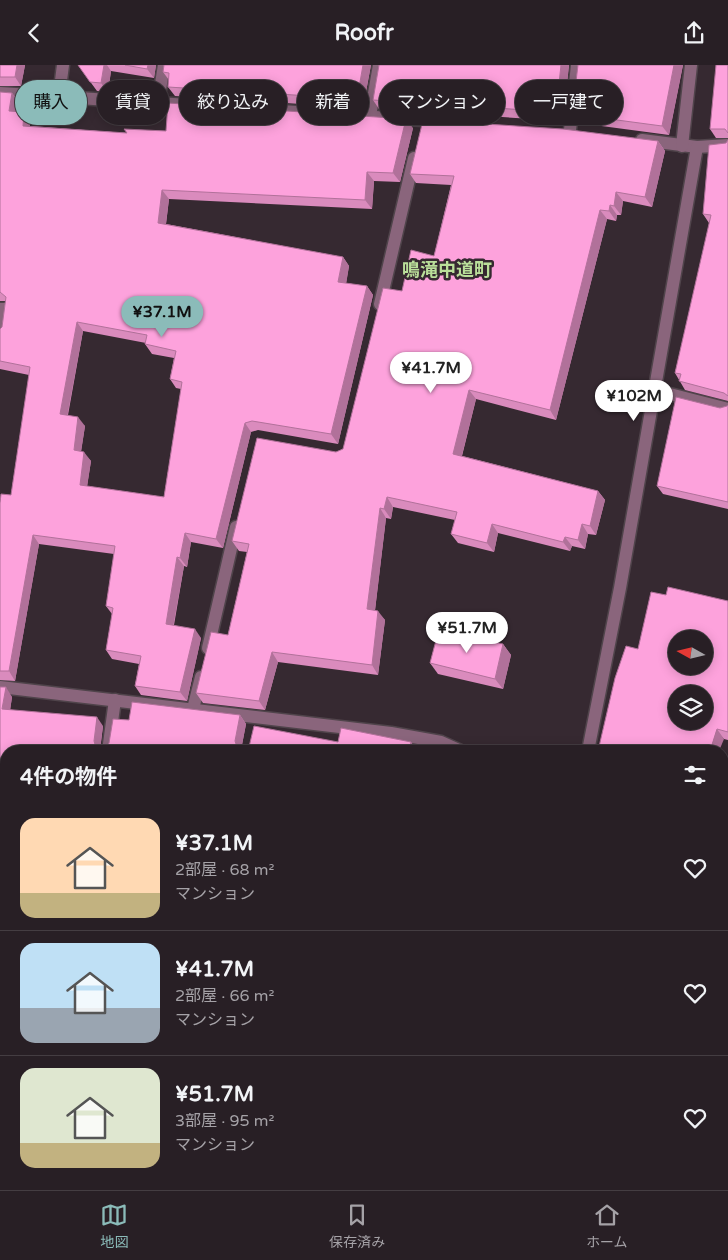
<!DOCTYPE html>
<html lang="ja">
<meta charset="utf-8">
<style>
:root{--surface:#281f25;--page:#30272d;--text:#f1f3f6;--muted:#a5a2a7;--line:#443d42;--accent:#8bbbb9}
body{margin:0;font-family:"Varela Round","Noto Sans JP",sans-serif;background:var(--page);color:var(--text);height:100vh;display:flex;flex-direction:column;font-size:19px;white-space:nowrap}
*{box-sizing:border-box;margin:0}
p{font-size:16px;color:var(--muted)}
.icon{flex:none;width:28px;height:28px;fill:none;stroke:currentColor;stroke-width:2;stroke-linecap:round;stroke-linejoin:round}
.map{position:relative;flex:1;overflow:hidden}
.drawer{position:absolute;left:0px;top:680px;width:729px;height:445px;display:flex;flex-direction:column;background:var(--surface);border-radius:20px 20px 0 0;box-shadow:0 2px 12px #0003,0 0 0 1px var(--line)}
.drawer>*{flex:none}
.hud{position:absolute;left:15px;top:15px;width:699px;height:45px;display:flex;gap:10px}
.needle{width:32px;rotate:278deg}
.controls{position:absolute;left:668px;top:565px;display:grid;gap:10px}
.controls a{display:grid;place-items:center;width:45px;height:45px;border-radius:50%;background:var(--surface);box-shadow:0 2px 12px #0003,0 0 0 1px var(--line);font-size:25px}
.price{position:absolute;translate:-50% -42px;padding:0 11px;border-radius:18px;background:#fff;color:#222;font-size:16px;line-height:32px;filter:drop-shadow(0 1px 2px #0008)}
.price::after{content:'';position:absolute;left:50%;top:30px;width:15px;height:11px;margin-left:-8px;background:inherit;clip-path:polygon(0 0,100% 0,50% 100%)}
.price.on{background:var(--accent);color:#111}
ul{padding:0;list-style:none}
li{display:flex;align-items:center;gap:15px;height:125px;padding:0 20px}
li+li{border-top:1px solid var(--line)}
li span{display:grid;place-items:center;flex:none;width:140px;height:100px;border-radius:15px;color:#555}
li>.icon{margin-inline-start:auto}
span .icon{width:60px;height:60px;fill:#fffc;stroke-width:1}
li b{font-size:21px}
h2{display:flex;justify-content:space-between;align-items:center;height:60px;padding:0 20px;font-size:21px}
.pill{padding:0 18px;border-radius:22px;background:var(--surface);box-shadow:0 2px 12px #0003,0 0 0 1px var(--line);font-size:18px;line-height:45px}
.pill.on{background:var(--accent);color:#111}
header{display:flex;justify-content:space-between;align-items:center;height:65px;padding:0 20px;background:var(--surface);font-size:22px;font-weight:700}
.dock{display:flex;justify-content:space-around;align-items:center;height:70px;border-top:1px solid var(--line);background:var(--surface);font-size:14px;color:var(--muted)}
.dock a{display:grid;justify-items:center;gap:2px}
.dock .on{color:var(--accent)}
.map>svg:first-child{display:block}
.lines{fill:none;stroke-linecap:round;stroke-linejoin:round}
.minor-casing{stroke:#50444b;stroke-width:15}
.path{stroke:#80767c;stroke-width:3;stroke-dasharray:5 2.5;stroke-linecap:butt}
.minor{stroke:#8a657c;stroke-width:12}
.tram{stroke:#80757c;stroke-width:1}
.wall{fill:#da8bbd;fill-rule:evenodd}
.shaded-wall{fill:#b1719a}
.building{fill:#fda2dc;stroke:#b1719a;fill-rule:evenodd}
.labels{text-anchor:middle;stroke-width:5;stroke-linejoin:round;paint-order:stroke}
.neighbourhood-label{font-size:18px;font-weight:bold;fill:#badf9a;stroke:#362931}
</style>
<header><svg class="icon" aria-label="back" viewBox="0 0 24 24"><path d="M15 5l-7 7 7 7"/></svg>Roofr<svg class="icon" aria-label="share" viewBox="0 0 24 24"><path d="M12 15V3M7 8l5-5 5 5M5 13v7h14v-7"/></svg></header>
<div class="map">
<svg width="728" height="1125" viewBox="0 0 728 1125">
<rect width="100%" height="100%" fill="#362931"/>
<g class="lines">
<!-- minor casing -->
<g class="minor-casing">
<g id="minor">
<polyline points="0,28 438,56"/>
<polyline points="59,31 63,0"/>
<polyline points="158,37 164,0"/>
<polyline points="370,51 379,0"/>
<polyline points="570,65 577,0"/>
<polyline points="642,75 697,82"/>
<polyline points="682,81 691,0"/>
<polyline points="380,239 414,93"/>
<polyline points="0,244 5,244 0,270"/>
<polyline points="654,325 728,344"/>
<polyline points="208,583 236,462"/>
<polyline points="0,622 391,668 441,677 461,686"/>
<polyline points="193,644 201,612"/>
<polyline points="108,686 115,635"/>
<polyline points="588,686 620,523 697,82 728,80"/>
<polyline points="722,801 728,803"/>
<polyline points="476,1125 478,1119"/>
</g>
</g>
<!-- path -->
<polyline class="path" points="0,825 4,816 6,817"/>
<!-- minor -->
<use href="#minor" class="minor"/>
<!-- tram -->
<g class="tram">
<polyline points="0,828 6,831"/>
<polyline points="0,848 6,851"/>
<polyline points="646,1119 662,1125"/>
<polyline points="695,1119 711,1125"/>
</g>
</g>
<!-- wall -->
<g class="wall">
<polygon points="0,0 25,0 21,21 0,21"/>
<polygon points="78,0 156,0 154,13 111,6 108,27 97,26"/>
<polygon points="371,0 363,43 175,31 168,22 169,15 163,7"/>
<polygon points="569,0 563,56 379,44 373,35"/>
<polygon points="683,0 669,70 579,58 572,49"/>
<polygon points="728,0 728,73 716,73 710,64"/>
<path d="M 0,27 L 12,28 L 19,37 L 17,46 L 24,47 L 30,56 L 30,61 L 127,68 L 166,66 L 413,63 L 400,117 L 374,116 L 372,144 L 169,134 L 166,159 L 343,192 L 349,201 L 346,218 L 367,221 L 373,230 L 338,379 L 258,365 L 251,367 L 223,483 L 191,477 L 187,502 L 184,501 L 174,560 L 201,573 L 187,636 L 141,630 L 135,621 L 139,599 L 112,594 L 106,585 L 112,549 L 106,541 L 114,489 L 39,479 L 15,616 L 0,615 L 0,438 L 11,430 L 29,310 L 0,304 L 0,264 L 2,262 L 6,236 L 0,236 ZM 83,266 L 146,278 L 145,279 L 152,289 L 174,293 L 170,314 L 176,323 L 181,324 L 164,432 L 87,421 L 91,396 L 81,386 L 85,361 L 68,350 Z"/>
<polygon points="728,75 728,336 685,325 675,308 710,158 709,158 703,149 726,78"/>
<polygon points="658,76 665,86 652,142 623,136 621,150 617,150 616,156 607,154 556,355 476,334 462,391 598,426 605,435 596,470 588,469 585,484 572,481 570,486 498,468 494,487 458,478 451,469 455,455 393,442 391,454 386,453 375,545 385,555 378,610 278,597 265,645 203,638 196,628 228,570 247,487 239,486 232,476 336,387 343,384 402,226 434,191 451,120 416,118 410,109"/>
<polygon points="728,340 728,444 663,429 657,421 720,343 727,341"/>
<polygon points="666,530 728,536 728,675 724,674 638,584"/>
<polygon points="503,579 511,590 503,624 438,609 430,598"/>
<polygon points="0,622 12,632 10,645 103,661 100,685 105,684 129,655 240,650 246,659 241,685 338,677 411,677 417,686 6,686 6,801 0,794"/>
<polygon points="722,912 728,914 728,1019 722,1018"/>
</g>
<!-- shaded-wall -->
<g class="shaded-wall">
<polygon points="17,0 25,0 21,21 15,12"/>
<polygon points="104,0 107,0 111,6 108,27 101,18"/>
<polygon points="148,0 156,0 154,13 147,4"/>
<polygon points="363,0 371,0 363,43 357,34"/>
<polygon points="561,0 569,0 563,56 556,47"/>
<polygon points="674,0 683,0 669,70 662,61"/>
<polygon points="12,28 19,37 16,55 9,46"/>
<polygon points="24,47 30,56 30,70 23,61"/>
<polygon points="406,54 413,63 400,117 393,108"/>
<polygon points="658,76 665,86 652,142 645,132"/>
<polygon points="367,107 374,116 372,144 365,135"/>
<polygon points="162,125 169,134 165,167 158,158"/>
<polygon points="616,127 623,136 621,150 614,141"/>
<polygon points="610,140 617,150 616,156 609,146"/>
<polygon points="600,145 607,154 556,355 550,345"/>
<polygon points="343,192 349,201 345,226 338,217"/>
<polygon points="367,221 373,230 338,379 331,369"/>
<polygon points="77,257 83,266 66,358 60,349"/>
<polygon points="469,325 476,334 460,398 453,389"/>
<polygon points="78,352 85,361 80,394 74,385"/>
<polygon points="245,358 251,367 223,483 216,474"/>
<polygon points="84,387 91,396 86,429 80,420"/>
<polygon points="598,426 605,435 596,470 590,461"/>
<polygon points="387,432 393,442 391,454 384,444"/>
<polygon points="380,443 386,453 374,554 367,544"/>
<polygon points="492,459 498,468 494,487 487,478"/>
<polygon points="582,459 588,469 585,484 578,475"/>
<polygon points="185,468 191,477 187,502 180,493"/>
<polygon points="33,470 39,479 15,616 9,606"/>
<polygon points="565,472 572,481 570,486 563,477"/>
<polygon points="177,492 184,501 172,568 166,559"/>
<polygon points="378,546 385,555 378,610 372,600"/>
<polygon points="195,564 201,573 187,636 180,627"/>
<polygon points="503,579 511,590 503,624 495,614"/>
<polygon points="272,587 278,597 265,645 259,636"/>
<polygon points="6,622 12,632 9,653 2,644"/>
<polygon points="240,650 246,659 241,685 237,682 235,676"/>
<polygon points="97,652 103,661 100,685 96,683 94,676"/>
<polygon points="717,664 724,674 719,686 710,686"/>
<polygon points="411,677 417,686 409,686"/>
<polygon points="413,1119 421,1119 420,1125 412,1125"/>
</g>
<!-- building -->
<g class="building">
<polygon points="0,0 17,0 15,12 0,12"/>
<polygon points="78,0 104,0 101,18 90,17"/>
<polygon points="125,0 148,0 147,4"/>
<polygon points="164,0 363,0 357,34 168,22 169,8 163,7"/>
<polygon points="379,0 561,0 556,47 373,35"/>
<polygon points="578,0 674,0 662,61 572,49"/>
<polygon points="716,0 728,0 728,68 725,64 710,64"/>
<path d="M 0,27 L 12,28 L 9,46 L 24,47 L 23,61 L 127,68 L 124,64 L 166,66 L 168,38 L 406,54 L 393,108 L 367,107 L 365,135 L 162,125 L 158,158 L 343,192 L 338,217 L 367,221 L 331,369 L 252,356 L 245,358 L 216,474 L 185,468 L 180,493 L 177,492 L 166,559 L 195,564 L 180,627 L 135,621 L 141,591 L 106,585 L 113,543 L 106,541 L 115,481 L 33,470 L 9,606 L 0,606 L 0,438 L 1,429 L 11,430 L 30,302 L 0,296 L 0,264 L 2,262 L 6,232 L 0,227 ZM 77,257 L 147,270 L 145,279 L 176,286 L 170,314 L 182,317 L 164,432 L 80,420 L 84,387 L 74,385 L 78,352 L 60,349 Z"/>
<polygon points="423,55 563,64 658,76 645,132 616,127 614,141 610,140 609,146 600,145 550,345 469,325 453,389 598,426 590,461 582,459 578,475 565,472 563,477 492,459 487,478 451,469 457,447 387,432 384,444 380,443 367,544 378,546 372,600 272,587 259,636 196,628 211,567 228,570 249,479 232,476 257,373 336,387 343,384 383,223 402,226 411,185 434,191 454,111 410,109"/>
<polygon points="728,75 728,331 724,328 679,316 681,309 675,308 711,150 703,149 709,80 726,78"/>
<polygon points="676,332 720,343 727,341 728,340 728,437 657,421"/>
<path d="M 668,522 L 728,536 L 728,667 L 717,664 L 710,686 L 598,686 L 615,613 L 626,581 L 638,584 L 651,527 L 666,530 ZM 676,574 L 704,574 L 704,601 L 676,601 ZM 676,629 L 704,629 L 704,656 L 676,656 Z"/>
<polygon points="439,564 503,579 495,614 430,598"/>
<polygon points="0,622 6,622 2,644 97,652 94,676 96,683 100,685 105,684 109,678 113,654 129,655 132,637 240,650 235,676 237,682 241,685 249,682 254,661 338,677 341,663 411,677 409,686 6,686 6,794 0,792 1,787 0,787"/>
<polygon points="722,912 728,914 728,1012 722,1010"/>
<polygon points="0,1001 6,1002 6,1119 413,1119 412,1125 0,1125"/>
<polygon points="495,1119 561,1119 582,1125 493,1125"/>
</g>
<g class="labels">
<!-- neighbourhood labels -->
<g class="neighbourhood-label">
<text x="447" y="211">鳴滝中道町</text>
</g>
</g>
</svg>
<div class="controls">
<a><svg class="needle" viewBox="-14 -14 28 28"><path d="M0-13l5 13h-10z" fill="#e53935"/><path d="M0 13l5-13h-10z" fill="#a5a2a7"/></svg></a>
<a><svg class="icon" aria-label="layers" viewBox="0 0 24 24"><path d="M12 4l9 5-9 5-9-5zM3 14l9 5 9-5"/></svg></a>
</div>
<b class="price on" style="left:162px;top:273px">¥37.1M</b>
<b class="price" style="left:431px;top:329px">¥41.7M</b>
<b class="price" style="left:634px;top:357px">¥102M</b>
<b class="price" style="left:467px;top:589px">¥51.7M</b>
<div class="hud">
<a class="pill on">購入</a>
<a class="pill">賃貸</a>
<a class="pill">絞り込み</a>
<a class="pill">新着</a>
<a class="pill">マンション</a>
<a class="pill">一戸建て</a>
</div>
<section class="drawer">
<h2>4件の物件<svg class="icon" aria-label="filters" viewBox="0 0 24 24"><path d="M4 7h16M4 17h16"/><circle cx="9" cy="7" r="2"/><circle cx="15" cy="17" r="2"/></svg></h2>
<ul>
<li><span style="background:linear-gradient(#ffd9b3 75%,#c2b280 0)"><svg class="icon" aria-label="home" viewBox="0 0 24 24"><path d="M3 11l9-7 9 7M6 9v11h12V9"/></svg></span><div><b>¥37.1M</b><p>2部屋 · 68 m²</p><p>マンション</p></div><svg class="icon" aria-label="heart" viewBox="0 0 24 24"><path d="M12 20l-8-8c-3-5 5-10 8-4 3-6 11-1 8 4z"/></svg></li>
<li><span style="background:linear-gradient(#bfe0f5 65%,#9aa5b1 0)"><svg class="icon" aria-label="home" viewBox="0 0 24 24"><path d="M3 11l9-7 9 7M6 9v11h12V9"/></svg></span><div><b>¥41.7M</b><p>2部屋 · 66 m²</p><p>マンション</p></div><svg class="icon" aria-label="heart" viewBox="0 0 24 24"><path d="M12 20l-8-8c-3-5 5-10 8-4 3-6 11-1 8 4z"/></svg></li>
<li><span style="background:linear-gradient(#dfe7d0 75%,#c2b280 0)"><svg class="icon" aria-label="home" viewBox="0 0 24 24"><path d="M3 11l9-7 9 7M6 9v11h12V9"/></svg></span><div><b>¥51.7M</b><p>3部屋 · 95 m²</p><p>マンション</p></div><svg class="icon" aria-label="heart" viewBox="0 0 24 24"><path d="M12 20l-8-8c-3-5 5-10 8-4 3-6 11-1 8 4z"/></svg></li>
</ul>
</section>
</div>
<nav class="dock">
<a class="on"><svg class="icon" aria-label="map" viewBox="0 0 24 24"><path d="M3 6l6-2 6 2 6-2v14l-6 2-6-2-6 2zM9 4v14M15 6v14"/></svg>地図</a>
<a><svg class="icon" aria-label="saved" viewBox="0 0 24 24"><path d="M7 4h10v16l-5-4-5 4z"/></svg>保存済み</a>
<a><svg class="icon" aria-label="home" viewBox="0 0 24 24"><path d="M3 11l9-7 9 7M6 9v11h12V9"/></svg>ホーム</a>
</nav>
